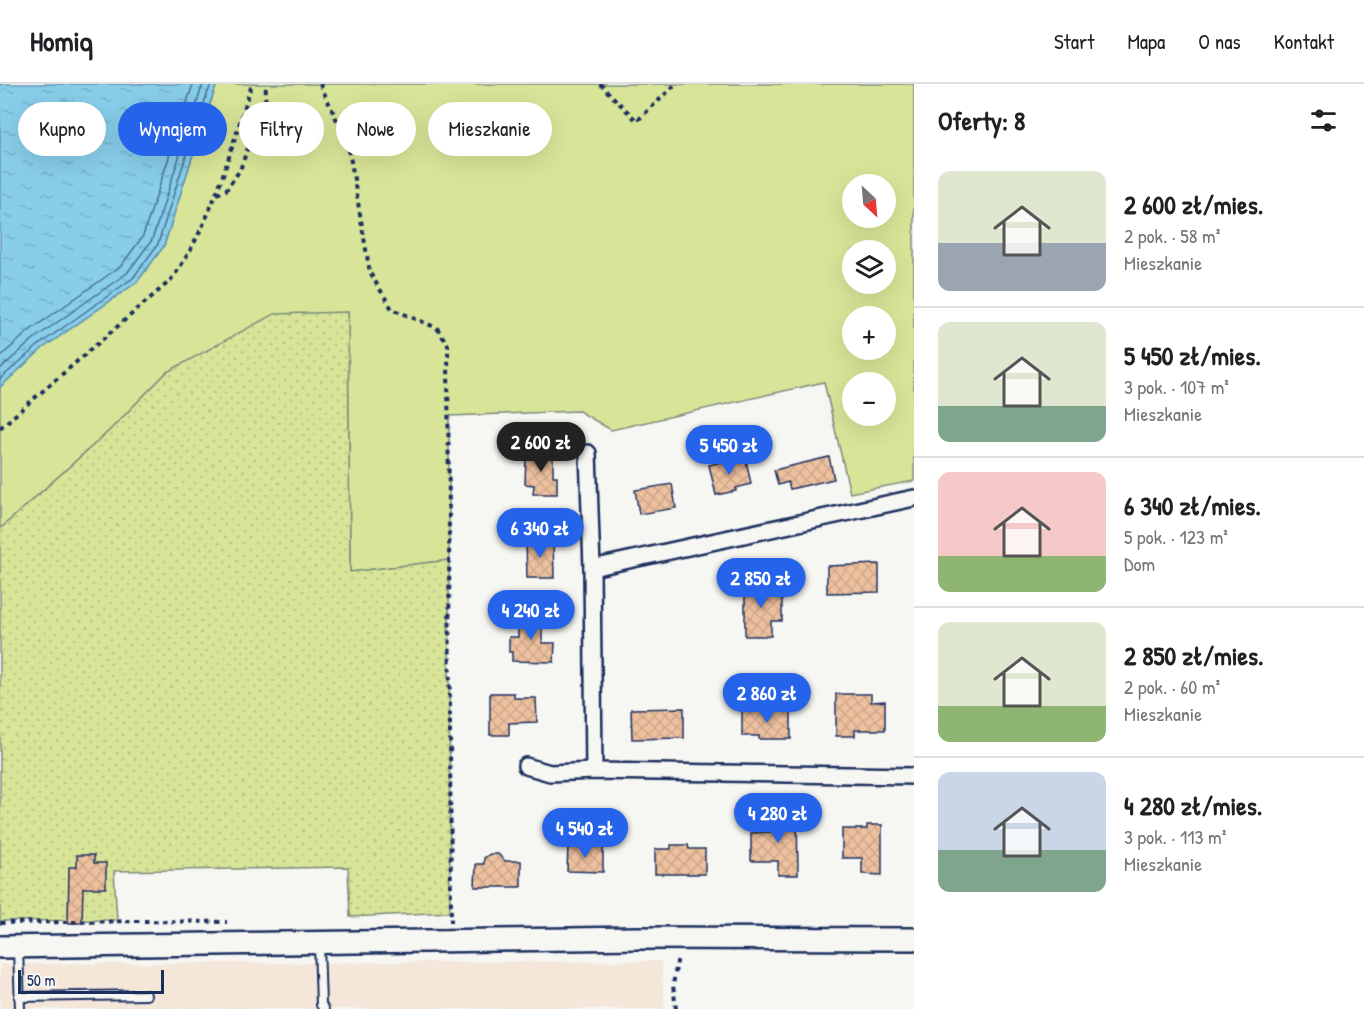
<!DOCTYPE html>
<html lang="pl">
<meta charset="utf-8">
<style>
:root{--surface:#fff;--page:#f2f2f2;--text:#202124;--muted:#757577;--line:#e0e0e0;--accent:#2563eb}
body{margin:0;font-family:"Patrick Hand",sans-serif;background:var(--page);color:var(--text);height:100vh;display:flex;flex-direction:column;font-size:22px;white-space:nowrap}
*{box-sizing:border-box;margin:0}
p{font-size:20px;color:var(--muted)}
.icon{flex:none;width:33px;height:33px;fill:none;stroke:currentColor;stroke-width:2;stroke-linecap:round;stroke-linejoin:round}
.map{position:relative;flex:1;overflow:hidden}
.details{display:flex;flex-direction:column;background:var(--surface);width:450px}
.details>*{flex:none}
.hud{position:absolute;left:18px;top:18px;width:570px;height:54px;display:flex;gap:12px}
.needle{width:39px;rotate:154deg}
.fabs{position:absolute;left:842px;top:90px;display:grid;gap:12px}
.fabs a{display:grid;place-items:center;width:54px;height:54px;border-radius:50%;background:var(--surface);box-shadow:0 6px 24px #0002;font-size:30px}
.scale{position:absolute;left:18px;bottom:15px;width:146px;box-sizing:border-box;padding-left:6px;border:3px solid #1b2f5e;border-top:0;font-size:16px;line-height:21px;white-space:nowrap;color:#1b2f5e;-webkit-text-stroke:4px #f6f6f2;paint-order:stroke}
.price{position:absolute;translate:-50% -51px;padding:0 14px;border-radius:21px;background:var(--accent);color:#fff;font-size:20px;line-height:39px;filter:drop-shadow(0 2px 3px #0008)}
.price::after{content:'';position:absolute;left:50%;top:36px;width:18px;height:14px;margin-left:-9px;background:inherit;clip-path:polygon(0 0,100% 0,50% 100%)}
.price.active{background:#222;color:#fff}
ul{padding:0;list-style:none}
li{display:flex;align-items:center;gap:18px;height:150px;padding:0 24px}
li+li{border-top:2px solid var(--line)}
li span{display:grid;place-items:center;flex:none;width:168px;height:120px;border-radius:12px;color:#555}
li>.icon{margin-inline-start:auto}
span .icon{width:72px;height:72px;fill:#fffc;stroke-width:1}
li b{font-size:26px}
h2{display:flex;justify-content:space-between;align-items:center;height:72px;padding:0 24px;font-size:26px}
.chip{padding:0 21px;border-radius:27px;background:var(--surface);box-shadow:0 6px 24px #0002;font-size:21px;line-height:54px}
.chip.active{background:var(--accent);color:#fff}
header{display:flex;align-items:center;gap:36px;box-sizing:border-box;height:84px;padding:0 30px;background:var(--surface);border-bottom:2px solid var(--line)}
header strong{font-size:28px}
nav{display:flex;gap:33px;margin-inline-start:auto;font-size:21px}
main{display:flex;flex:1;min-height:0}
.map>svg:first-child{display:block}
.built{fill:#f4e6d9}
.green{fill:#d8e598;stroke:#7a8a7b;stroke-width:1.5;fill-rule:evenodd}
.garden{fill:url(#garden-dots);stroke:#7a8a7b;stroke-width:1.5}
.water{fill:url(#water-ripples);stroke:#5c8eb2;stroke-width:1.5}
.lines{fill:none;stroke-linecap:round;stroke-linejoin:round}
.shore{stroke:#476f96;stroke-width:1.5}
.building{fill:url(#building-cross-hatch);stroke:#1b2f5e;stroke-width:1.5}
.lane-casing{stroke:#1b2f5e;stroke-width:12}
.street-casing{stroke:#1b2f5e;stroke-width:20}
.secondary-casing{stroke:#1b2f5e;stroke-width:26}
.path{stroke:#1b2f5e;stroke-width:4;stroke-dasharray:4.5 4.5;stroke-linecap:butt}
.lane{stroke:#f6f6f2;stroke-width:8}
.street{stroke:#f6f6f2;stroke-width:15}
.secondary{stroke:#f6f6f2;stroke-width:21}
</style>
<header>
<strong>Homiq</strong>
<nav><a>Start</a><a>Mapa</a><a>O nas</a><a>Kontakt</a></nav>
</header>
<main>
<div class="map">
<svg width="914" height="925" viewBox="0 0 914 925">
<defs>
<pattern id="garden-dots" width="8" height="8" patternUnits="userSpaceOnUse" patternTransform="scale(1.5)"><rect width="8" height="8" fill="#d8e598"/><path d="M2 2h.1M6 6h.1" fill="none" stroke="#b9c585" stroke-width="1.8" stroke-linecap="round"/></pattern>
<pattern id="water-ripples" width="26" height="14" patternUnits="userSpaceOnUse" patternTransform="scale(1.5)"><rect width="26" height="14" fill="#88ceea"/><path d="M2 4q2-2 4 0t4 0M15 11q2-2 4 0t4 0" fill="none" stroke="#75b1cb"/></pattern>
<pattern id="building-cross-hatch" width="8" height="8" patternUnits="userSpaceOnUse" patternTransform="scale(1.5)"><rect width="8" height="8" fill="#eec19e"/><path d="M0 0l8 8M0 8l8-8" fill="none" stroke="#cca68a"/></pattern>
</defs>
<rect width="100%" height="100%" fill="#f6f6f2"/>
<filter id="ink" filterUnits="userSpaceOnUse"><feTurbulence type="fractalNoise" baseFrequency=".0167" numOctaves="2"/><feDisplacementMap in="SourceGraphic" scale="12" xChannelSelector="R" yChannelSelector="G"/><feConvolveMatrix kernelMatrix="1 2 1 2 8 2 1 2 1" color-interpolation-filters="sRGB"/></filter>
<g filter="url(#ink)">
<!-- built -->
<polygon class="built" points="661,877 665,925 0,925 0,880"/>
<!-- green -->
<path class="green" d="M 217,0 L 914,0 L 914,397 L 850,409 L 824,298 L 611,346 L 579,327 L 449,332 L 449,476 L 350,488 L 348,228 L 167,288 L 109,347 L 0,445 L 0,303 L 43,264 L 137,198 L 164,162 L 202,42 ZM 852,100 L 885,100 L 885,134 L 852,134 ZM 852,166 L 885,166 L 885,200 L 852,200 ZM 852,232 L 885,232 L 885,266 L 852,266 ZM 852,298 L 885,298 L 885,332 L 852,332 Z"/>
<!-- garden -->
<polygon class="garden" points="348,228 350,488 449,476 450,828 350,833 348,783 114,787 117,836 0,837 0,445 109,347 167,288 274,230"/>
<!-- water -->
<polygon class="water" points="0,0 217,0 202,42 164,162 137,198 43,264 0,303"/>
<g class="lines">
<!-- shore -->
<g class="shore">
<polyline points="0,273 29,247 121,182 143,152 193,0"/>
<polyline points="0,285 35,254 127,189 152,156 203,0"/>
<polyline points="0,295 40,260 133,194 158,160 196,40 211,0"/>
</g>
</g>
<!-- building -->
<g class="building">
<polygon points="534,368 553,368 553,392 557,392 557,410 533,410 534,401 525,400 526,372 534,372"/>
<polygon points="829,373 834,395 790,405 788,398 778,401 774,386"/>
<polygon points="729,376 730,380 746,376 751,400 736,404 736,407 716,411 709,381"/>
<polygon points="672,400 676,424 639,430 635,406"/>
<polygon points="553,455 554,494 527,494 526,456"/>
<polygon points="879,480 879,508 827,509 827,482"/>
<polygon points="745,497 765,498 765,506 782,506 782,537 771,537 771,552 745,552"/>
<polygon points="518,530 542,530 542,559 555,559 554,578 512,577 512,568 509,568 509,553 518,553"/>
<polygon points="490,609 514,609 514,614 536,614 537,638 509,639 509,651 490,651"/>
<polygon points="836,610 871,610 871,618 885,617 885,646 855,646 855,652 836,652"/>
<polygon points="684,624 684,654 632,655 631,625"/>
<polygon points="742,626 791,626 791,655 759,655 759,652 742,652"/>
<polygon points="797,729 798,791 778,791 778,777 751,777 751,749 771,748 771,730"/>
<polygon points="867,741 882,741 882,791 862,790 862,774 842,774 842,745 867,745"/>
<polygon points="671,761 688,761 689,765 705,765 705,790 655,790 655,765 671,765"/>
<polygon points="568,762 603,763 603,788 567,787"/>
<polygon points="490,770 498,770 505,777 521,777 521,803 475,803 476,780 484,780 484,774"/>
<polygon points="77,771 94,771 94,779 106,779 106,804 83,804 82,839 68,839 69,783 77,783"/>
</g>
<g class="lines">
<!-- lane casing -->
<g class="lane-casing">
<g id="lane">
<polyline points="319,859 321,921 324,925"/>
<polyline points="18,864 20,925"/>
<polyline points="19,913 146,911"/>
</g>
</g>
<!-- street casing -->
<g class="street-casing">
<g id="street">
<polyline points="588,369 592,484 594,687"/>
<polyline points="592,484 914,414"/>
<polyline points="526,682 550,689 594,687 914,692"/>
</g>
</g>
<!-- secondary casing -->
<g class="secondary-casing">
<polyline id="secondary" points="0,863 637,854 914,855"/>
</g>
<!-- path -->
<g class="path">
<polyline points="320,0 348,60 370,189 392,225 437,244 448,261 451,838"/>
<polyline points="600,0 637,37 676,0"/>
<polyline points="217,110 226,106 240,86 256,41 265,24 266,0"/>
<path d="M 0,344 L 170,197 C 213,140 230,67 252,0"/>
<polyline points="0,839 140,837 227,838"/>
<polyline points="676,925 673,901 678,872"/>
</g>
<!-- lane -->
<use href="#lane" class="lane"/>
<!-- street -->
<use href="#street" class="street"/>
<!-- secondary -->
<use href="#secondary" class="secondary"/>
</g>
</g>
</svg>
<div class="fabs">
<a><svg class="needle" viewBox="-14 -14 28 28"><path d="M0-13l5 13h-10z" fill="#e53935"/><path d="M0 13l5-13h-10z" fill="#757577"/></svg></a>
<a><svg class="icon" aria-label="layers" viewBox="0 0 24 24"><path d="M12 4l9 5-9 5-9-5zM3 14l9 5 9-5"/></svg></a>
<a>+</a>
<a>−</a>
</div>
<div class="scale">50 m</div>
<b class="price active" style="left:541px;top:389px">2 600 zł</b>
<b class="price" style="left:729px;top:392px">5 450 zł</b>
<b class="price" style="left:540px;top:475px">6 340 zł</b>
<b class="price" style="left:761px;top:525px">2 850 zł</b>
<b class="price" style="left:531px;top:557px">4 240 zł</b>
<b class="price" style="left:767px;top:640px">2 860 zł</b>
<b class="price" style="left:778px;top:760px">4 280 zł</b>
<b class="price" style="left:585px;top:775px">4 540 zł</b>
<div class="hud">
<a class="chip">Kupno</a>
<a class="chip active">Wynajem</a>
<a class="chip">Filtry</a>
<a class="chip">Nowe</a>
<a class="chip">Mieszkanie</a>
</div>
</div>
<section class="details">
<h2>Oferty: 8<svg class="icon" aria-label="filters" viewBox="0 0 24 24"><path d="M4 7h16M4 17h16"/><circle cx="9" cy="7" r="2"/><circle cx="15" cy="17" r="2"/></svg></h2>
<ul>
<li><span style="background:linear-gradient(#dfe7d0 60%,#9aa5b1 0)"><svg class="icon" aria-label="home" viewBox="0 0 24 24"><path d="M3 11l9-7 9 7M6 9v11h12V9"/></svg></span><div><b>2 600 zł/mies.</b><p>2 pok. · 58 m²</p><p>Mieszkanie</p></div></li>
<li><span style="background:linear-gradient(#dfe7d0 70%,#7fa58c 0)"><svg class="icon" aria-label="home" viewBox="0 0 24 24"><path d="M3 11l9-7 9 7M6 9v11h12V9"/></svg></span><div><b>5 450 zł/mies.</b><p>3 pok. · 107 m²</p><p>Mieszkanie</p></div></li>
<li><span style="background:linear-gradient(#f6c9c9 70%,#8fb573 0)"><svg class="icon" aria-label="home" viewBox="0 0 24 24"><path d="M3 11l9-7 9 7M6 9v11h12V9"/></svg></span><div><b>6 340 zł/mies.</b><p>5 pok. · 123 m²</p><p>Dom</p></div></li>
<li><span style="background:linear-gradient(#dfe7d0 70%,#8fb573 0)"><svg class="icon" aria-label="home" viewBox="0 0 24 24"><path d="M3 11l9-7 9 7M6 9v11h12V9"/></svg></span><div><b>2 850 zł/mies.</b><p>2 pok. · 60 m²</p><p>Mieszkanie</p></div></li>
<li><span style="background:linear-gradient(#c9d6e8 65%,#7fa58c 0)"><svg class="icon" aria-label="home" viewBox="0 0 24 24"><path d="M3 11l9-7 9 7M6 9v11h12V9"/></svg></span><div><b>4 280 zł/mies.</b><p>3 pok. · 113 m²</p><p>Mieszkanie</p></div></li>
</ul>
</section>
</main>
